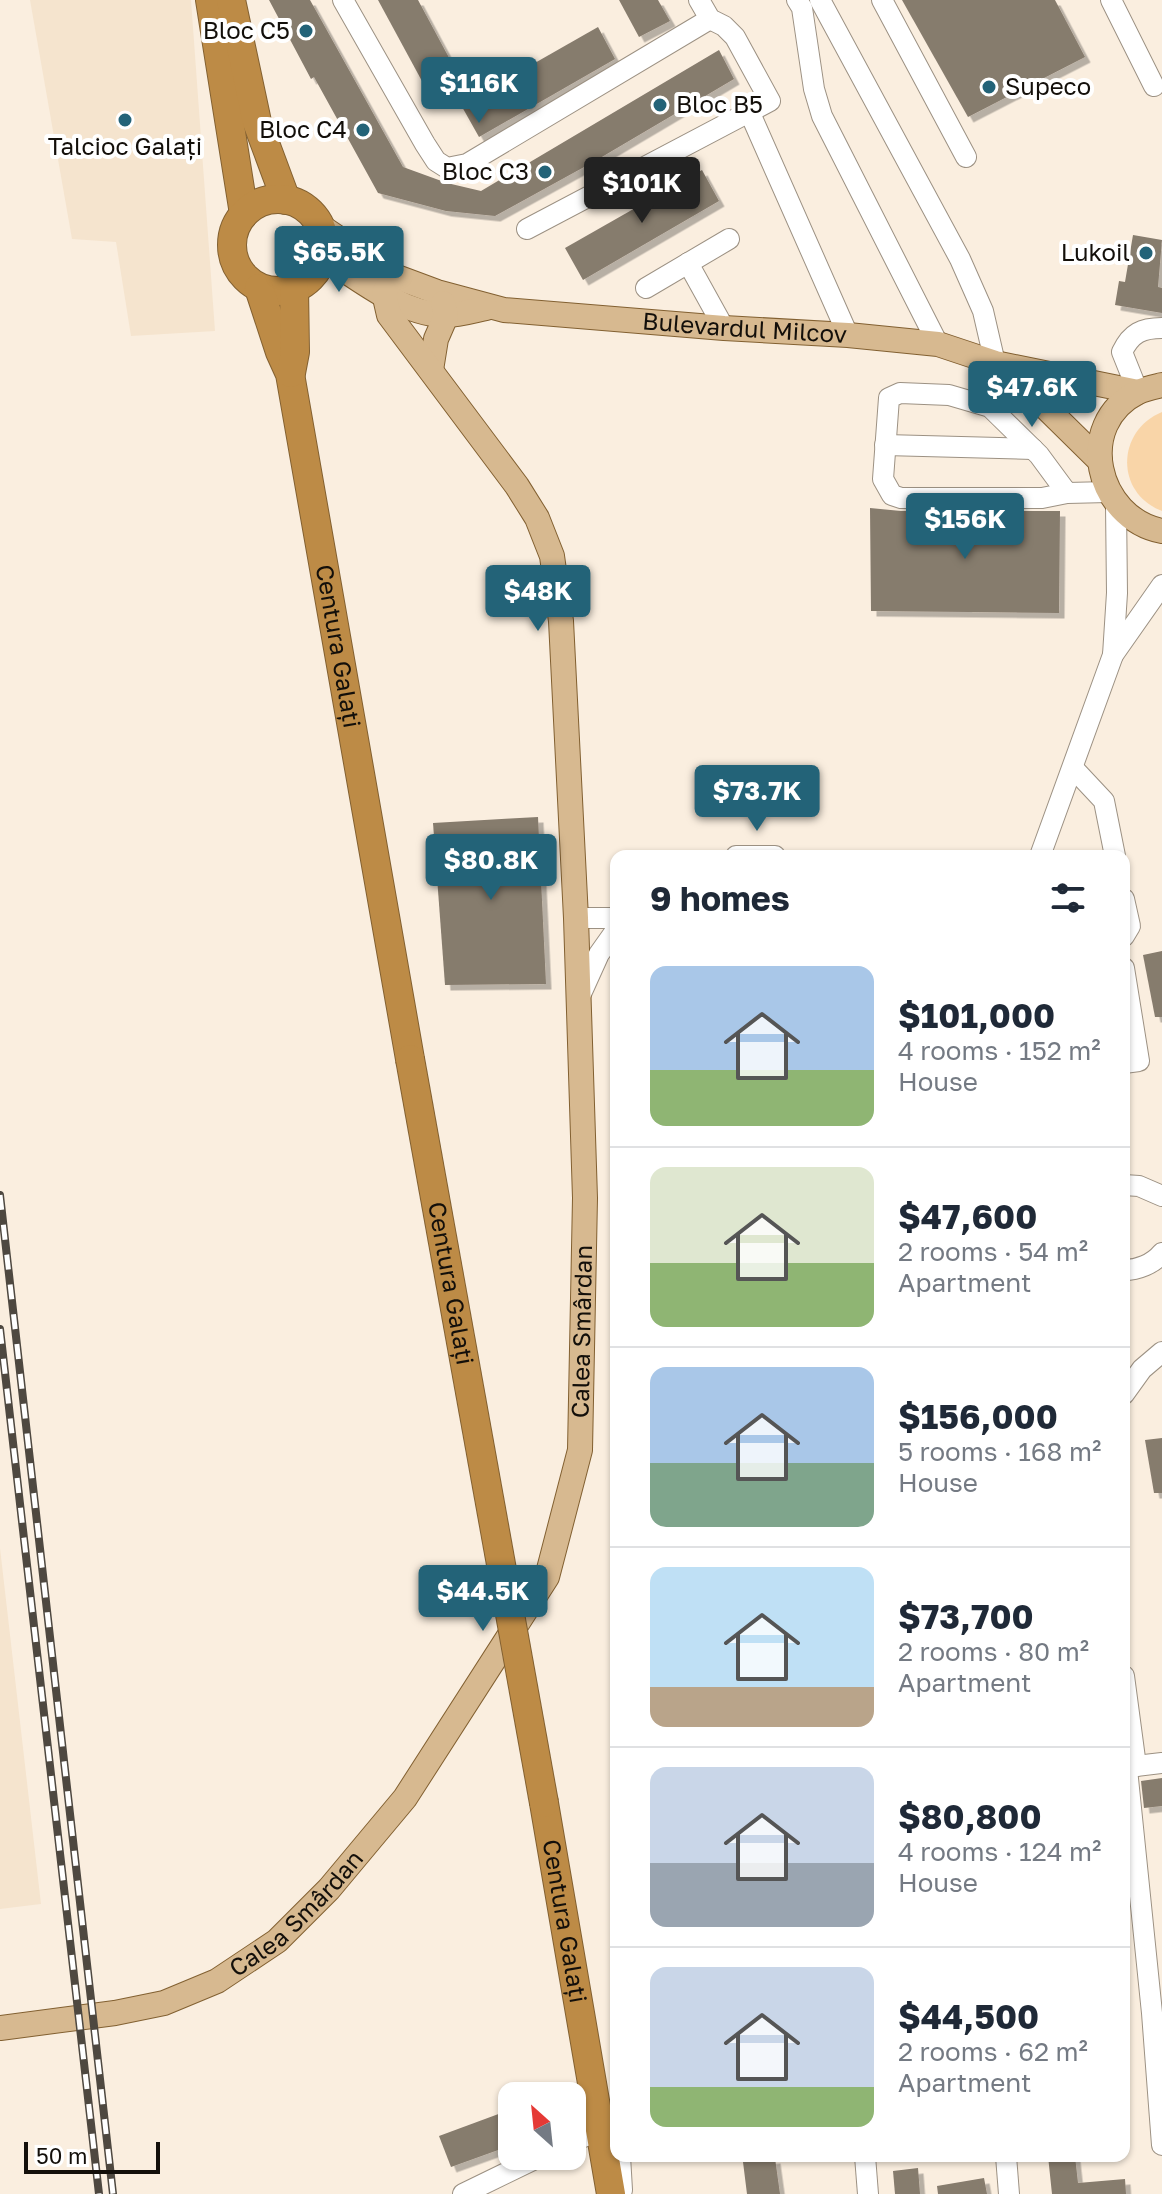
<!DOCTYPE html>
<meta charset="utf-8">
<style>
:root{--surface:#fff;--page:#f2f2f3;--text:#1f2937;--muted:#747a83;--line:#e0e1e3;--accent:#236378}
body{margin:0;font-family:"Golos Text",sans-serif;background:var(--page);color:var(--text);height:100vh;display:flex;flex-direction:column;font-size:30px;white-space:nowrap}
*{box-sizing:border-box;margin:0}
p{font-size:26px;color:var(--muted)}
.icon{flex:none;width:44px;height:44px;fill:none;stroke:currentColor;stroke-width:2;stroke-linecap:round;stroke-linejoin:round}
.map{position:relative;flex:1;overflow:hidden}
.drawer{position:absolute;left:610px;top:850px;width:520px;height:1312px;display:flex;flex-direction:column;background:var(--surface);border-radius:16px;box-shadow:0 2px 6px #0004}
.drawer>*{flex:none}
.needle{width:52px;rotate:333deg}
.controls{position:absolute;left:498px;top:2082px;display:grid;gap:16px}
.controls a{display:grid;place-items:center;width:88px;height:88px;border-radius:16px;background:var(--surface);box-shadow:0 2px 6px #0004;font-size:40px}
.scale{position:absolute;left:24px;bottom:20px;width:136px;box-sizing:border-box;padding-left:8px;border:4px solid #130f0a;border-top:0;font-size:22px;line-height:28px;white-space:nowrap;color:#130f0a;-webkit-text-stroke:6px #fff;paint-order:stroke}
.price{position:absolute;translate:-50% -68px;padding:0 18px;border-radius:8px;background:var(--accent);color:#fff;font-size:26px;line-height:52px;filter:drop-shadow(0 2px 4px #0008)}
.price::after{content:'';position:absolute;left:50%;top:48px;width:24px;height:18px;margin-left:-12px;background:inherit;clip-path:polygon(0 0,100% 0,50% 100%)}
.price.on{background:#222;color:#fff}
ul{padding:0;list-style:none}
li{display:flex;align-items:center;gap:24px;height:200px;padding:0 40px}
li+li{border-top:2px solid var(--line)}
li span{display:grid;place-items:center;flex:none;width:224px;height:160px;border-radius:16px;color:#555}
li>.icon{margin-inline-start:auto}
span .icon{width:96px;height:96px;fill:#fffc;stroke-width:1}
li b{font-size:34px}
h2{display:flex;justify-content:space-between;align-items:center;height:96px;padding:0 40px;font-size:34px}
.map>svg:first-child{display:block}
.built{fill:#f5e4ce}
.green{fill:#f9d5a8}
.building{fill:#867b6d;filter:url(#shadow)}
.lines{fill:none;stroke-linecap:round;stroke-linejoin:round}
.minor-casing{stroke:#9c9183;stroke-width:22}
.major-casing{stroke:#826031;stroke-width:26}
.highway-casing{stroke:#826031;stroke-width:30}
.minor{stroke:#fff;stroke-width:20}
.major{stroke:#d7b990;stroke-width:24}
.highway{stroke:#bd8b46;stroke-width:28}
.rail-casing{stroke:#4e4840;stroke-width:8}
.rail{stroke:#fff;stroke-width:5;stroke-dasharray:15;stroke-linecap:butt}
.highway-bridge-casing{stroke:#826031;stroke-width:30;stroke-linecap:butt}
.highway-bridge{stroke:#bd8b46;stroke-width:28}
.poi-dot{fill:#236378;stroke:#fff;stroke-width:3}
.labels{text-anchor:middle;stroke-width:8;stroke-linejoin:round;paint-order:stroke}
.poi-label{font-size:24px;fill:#130f0a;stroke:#fff;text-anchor:end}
.street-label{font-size:24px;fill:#130f0a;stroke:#fff}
</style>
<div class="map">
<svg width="1162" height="2194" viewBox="0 0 1162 2194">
<defs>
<filter id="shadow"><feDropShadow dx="5.5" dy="5.5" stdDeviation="0" flood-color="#0004"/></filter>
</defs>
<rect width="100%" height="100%" fill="#faeedf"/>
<!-- built -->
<g class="built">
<polygon points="30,0 191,0 215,331 131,336 116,242 72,239"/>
<polygon points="0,1548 41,1904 0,1909"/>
</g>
<!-- green -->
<path class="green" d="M 1162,412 L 1162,511 C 1115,493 1116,431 1162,412 Z"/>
<!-- building -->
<g class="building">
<polygon points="269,0 310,0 403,167 447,183 481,191 719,50 734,79 595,161 495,216 446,211 378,193 314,77 311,79"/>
<polygon points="378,0 418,0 454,67 423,83"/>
<polygon points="619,0 658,0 670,21 639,37"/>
<polygon points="902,0 1055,0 1085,57 968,117"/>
<polygon points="598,27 615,59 479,137 461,105"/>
<polygon points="702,170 719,201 583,280 565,248"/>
<polygon points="1133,235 1162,240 1158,287 1162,288 1162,313 1115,305 1119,281 1125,282"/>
<polygon points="870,508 901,511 1060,511 1059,613 871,611"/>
<polygon points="538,817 546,984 445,985 433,823"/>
<polygon points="1162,951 1162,1017 1155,1017 1143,955"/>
<polygon points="1162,1438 1162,1493 1154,1493 1145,1440"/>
<polygon points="1162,1778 1162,1806 1144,1808 1141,1781"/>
<polygon points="512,2109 512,2145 451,2167 439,2136"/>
<polygon points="1048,2156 1075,2156 1078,2183 1125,2179 1126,2194 1052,2194"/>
<polygon points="775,2158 780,2194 747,2194 743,2162"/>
<polygon points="918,2168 920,2194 895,2194 893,2171"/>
<polygon points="984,2178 987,2194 938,2194 937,2186"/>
</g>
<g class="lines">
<!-- minor casing -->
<g class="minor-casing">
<g id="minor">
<polyline points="343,0 425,144 436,161 447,168 467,164 710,19"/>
<polyline points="797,0 802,8 814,89 822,116 938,344"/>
<polyline points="820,0 960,259 983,311 995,363"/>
<polyline points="882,0 966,157"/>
<polyline points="1111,0 1154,86"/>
<polyline points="749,111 848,335"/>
<polyline points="527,229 770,101 735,37 724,26 710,19 699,0"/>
<polyline points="688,263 724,328"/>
<polyline points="646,288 729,239"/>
<path d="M 1138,392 L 1122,352 C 1131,333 1142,328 1162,328"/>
<polyline points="885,445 1033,449"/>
<polyline points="1067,493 1039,455 990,407 949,395 900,393 889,398 883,479 892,495 901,498 1042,498 1067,493 1108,492"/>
<polyline points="1113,655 1117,593 1116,505"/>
<polyline points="1074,769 1104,801 1115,856"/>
<polyline points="736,856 775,856"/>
<polyline points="1040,856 1113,655 1162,585"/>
<polyline points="1124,899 1130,926 1124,936"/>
<polyline points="576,918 616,918"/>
<polyline points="1124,968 1139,1061 1124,1063"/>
<polyline points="580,996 599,954 616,930"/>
<polyline points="1124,1185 1139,1186 1162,1196"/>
<path d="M 1124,1270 C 1138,1270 1153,1264 1162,1253"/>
<polyline points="1124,1394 1142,1369 1162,1352"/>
<polyline points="1124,1676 1136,1766"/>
<polyline points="1127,1769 1152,2013 1162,2145"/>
<polyline points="1124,1771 1136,1766 1162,1763"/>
<polyline points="572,2142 599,2130"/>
<polyline points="620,2156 622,2190"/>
<polyline points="865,2156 868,2194"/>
<polyline points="1006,2156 1009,2194"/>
<polyline points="463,2194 541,2156"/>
</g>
</g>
<!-- major casing -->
<g class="major-casing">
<g id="major">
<path id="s1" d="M 320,226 L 394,276 L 437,292 L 504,310 L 724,328 L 848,335 L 938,344 L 995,363 L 1138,392"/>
<path d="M 323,256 C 358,278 400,313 442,315 C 456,316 472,311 486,308"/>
<polyline points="997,364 1032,394 1100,461"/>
<polyline points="431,370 436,339 446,316 443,303"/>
<path d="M 1162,385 C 1154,387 1145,389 1138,392 C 1074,424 1096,518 1162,531"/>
<path id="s2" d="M 0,2028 L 115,2013 L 164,2003 L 217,1981 L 277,1941 L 329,1889 L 405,1798 L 547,1577 L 580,1450 L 585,1198 L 576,918 L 561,621 L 552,556 L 537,518 L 517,486 L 389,315 L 384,293 L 394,276"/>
</g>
</g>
<!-- highway casing -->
<g class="highway-casing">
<g id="highway">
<polyline points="210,0 244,214"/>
<polyline points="231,0 257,122 286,200"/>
<circle cx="278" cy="245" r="46"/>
<path id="s3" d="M 259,288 L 280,352 L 290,374 L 410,1059"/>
<polyline points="291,373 295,352 294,288"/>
<path id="s4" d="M 544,1803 L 611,2194"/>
</g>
</g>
<!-- minor -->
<use href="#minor" class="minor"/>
<!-- major -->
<use href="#major" class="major"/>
<!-- highway -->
<use href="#highway" class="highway"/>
<!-- rail casing -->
<g class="rail-casing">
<g id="rail">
<polyline points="0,1195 113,2194"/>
<polyline points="0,1329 99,2194"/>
</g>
</g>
<!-- rail -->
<use href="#rail" class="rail"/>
<!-- highway-bridge casing -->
<g class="highway-bridge-casing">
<g id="highway-bridge">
<path id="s5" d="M 410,1059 L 544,1803"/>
</g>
</g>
<!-- highway-bridge -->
<use href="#highway-bridge" class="highway-bridge"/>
</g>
<!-- markers -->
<g class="poi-dot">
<circle cx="306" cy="31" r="8"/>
<circle cx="989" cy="87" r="8"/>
<circle cx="660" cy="105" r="8"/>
<circle cx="125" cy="120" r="8"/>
<circle cx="363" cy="130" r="8"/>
<circle cx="545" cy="172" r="8"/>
<circle cx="1146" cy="253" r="8"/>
</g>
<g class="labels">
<!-- poi labels -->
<g class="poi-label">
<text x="290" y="39">Bloc C5</text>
<text x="1005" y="95" text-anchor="start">Supeco</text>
<text x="676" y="113" text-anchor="start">Bloc B5</text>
<text x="347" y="138">Bloc C4</text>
<text x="125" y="155" text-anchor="middle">Talcioc Galați</text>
<text x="529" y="180">Bloc C3</text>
<text x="1130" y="261">Lukoil</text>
</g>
<!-- street labels -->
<g class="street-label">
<text dy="8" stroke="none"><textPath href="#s1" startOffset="446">Bulevardul Milcov</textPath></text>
<text dy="8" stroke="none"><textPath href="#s3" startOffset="368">Centura Galați</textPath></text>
<text dy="8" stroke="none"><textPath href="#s5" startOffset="228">Centura Galați</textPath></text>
<text dy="8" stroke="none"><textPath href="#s2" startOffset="1000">Calea Smârdan</textPath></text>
<text dy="8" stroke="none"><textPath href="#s2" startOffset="328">Calea Smârdan</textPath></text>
<text dy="8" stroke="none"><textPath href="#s4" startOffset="120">Centura Galați</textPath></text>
</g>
</g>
</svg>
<div class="controls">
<a><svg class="needle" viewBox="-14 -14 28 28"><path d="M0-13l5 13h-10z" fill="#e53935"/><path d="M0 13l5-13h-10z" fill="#747a83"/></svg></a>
</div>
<div class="scale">50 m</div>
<b class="price" style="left:479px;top:125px">$116K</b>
<b class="price on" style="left:642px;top:225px">$101K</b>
<b class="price" style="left:339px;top:294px">$65.5K</b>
<b class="price" style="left:1032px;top:429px">$47.6K</b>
<b class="price" style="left:965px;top:561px">$156K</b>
<b class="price" style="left:538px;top:633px">$48K</b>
<b class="price" style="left:757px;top:833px">$73.7K</b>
<b class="price" style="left:491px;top:902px">$80.8K</b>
<b class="price" style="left:483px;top:1633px">$44.5K</b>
<section class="drawer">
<h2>9 homes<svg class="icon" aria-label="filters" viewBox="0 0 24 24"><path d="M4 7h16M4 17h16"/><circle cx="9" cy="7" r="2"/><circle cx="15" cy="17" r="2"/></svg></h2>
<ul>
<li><span style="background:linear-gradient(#a9c7e8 65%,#8fb573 0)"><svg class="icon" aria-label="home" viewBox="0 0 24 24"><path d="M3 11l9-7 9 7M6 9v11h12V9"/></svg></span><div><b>$101,000</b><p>4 rooms · 152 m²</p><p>House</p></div></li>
<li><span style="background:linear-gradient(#dfe7d0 60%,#8fb573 0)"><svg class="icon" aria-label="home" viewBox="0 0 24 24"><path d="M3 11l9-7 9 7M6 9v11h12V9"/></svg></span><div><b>$47,600</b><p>2 rooms · 54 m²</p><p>Apartment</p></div></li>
<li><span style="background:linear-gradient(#a9c7e8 60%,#7fa58c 0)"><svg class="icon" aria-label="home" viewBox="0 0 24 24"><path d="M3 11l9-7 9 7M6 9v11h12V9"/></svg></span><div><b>$156,000</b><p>5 rooms · 168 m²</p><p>House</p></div></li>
<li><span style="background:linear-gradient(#bfe0f5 75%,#b9a48a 0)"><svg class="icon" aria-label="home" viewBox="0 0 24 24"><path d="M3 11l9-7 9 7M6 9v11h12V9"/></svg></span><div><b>$73,700</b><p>2 rooms · 80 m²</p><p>Apartment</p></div></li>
<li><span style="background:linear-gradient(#c9d6e8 60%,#9aa5b1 0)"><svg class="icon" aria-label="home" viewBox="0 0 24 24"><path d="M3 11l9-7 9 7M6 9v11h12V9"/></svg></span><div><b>$80,800</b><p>4 rooms · 124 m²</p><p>House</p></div></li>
<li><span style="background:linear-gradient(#c9d6e8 75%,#8fb573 0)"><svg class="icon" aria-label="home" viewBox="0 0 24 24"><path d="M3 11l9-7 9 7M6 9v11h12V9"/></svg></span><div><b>$44,500</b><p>2 rooms · 62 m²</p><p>Apartment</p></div></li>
</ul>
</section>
</div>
